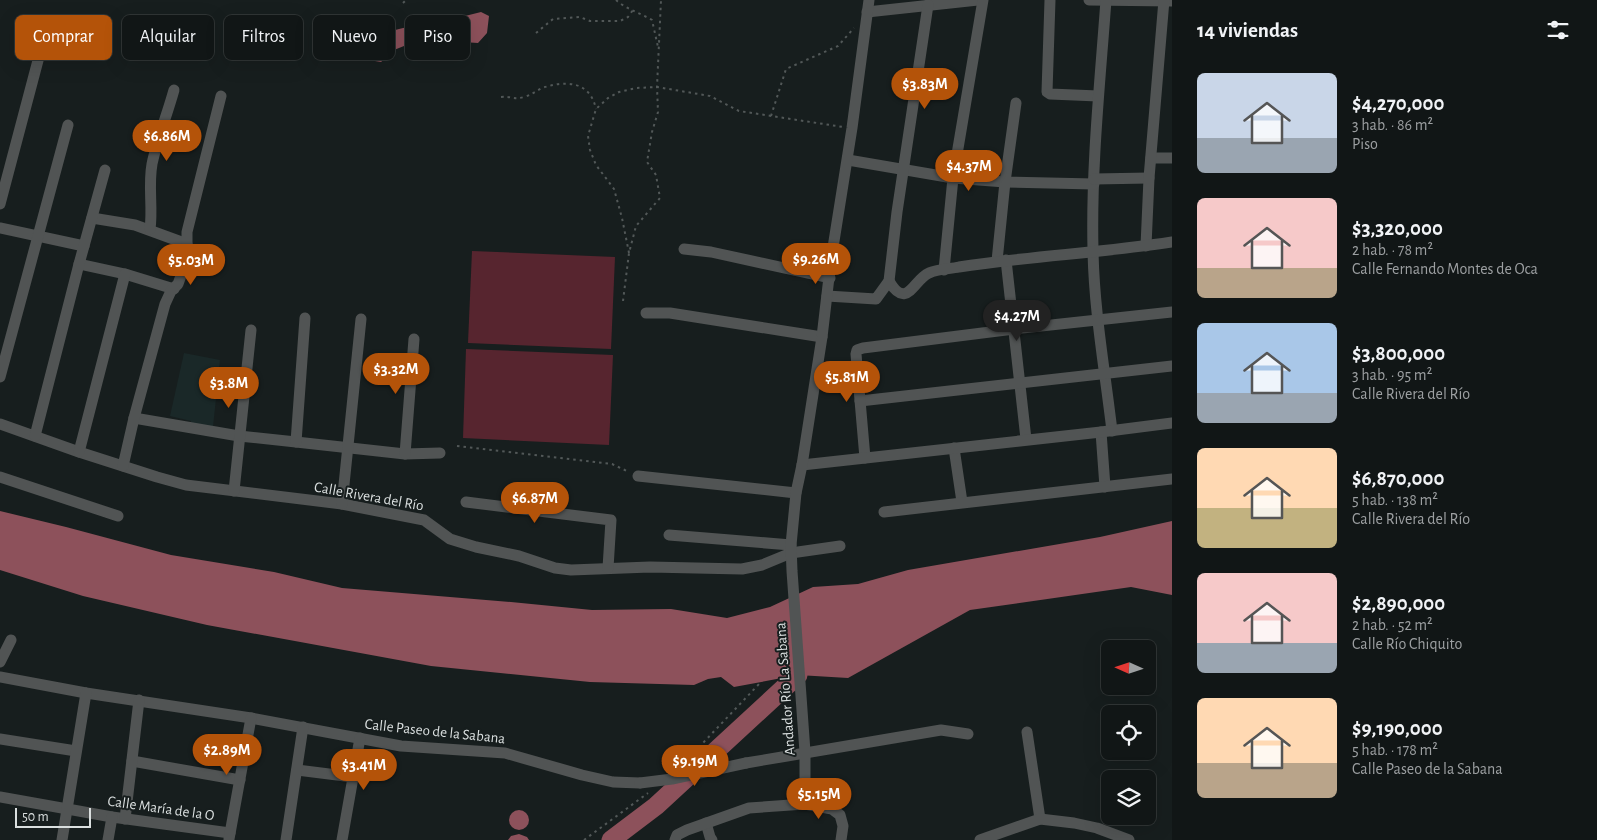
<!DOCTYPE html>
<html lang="es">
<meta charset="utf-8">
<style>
:root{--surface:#111616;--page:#1a1f1f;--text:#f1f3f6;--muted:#9c9fa1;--line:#303535;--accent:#b45309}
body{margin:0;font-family:"Alegreya Sans",sans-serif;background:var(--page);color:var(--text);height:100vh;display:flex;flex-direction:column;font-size:19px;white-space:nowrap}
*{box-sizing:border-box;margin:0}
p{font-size:16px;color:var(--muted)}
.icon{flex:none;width:28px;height:28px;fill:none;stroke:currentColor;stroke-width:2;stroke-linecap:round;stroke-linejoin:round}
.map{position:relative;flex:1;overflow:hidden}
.drawer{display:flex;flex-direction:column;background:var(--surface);width:425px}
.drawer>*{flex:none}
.top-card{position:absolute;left:15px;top:15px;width:475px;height:45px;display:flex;gap:10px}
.needle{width:32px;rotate:273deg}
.fabs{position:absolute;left:1101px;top:640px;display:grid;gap:10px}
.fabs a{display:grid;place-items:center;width:55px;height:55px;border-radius:8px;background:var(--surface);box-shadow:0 5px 20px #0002,0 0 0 1px var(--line);font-size:25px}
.scale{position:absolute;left:15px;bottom:12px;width:76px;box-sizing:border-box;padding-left:5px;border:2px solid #dadfdf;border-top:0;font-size:14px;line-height:18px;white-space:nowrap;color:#dadfdf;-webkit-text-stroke:4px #171e1e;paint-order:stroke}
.price{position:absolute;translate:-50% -42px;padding:0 11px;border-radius:18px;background:var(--accent);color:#fff;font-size:16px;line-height:32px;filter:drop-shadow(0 1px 2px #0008)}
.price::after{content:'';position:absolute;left:50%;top:30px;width:15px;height:11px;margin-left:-8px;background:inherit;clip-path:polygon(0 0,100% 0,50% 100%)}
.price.current{background:#222;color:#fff}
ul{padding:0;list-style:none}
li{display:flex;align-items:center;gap:15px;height:125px;padding:0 25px}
li span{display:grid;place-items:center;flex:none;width:140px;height:100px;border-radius:8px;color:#555}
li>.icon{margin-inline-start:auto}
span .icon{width:60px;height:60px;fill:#fffc;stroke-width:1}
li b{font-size:21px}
h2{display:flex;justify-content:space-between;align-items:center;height:60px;padding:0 25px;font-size:21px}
.chip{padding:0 18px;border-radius:8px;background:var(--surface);box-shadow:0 5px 20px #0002,0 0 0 1px var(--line);font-size:18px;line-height:45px}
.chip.current{background:var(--accent);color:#fff}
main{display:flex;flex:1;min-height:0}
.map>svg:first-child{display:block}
.built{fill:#1a2828}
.green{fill:#57252f}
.water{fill:#8d515b}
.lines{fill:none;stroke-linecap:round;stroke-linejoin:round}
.river{stroke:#8d515b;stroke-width:19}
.path{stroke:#525858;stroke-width:2;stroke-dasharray:2.5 4;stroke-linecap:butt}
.minor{stroke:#515454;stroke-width:11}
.minor-bridge{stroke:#515454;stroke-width:11}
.labels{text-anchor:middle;stroke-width:4;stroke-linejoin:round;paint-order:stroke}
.street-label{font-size:15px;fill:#dadfdf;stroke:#171e1e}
</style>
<main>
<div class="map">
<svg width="1172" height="840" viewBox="0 0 1172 840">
<rect width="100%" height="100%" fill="#171e1e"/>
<!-- built -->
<polygon class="built" points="184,353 220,360 213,427 191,425 191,421 170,416"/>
<!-- green -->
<g class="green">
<polygon points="472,251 615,257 611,349 468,343"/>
<polygon points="466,349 613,355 609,445 463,438"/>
</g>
<!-- water -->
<g class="water">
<path d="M 481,12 L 489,16 L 487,33 L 478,43 L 463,42 L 454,49 L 424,47 L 415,57 L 404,46 L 394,50 L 381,62 L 363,59 L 355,39 L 366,28 L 384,35 C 389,33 394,30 399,29 C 410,26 421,26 429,17 L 440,24 L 448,26 L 461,17 Z"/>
<polygon points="0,511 66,527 171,555 274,572 342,588 511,602 592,610 671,609 727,618 770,607 813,587 858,584 908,570 1100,537 1172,521 1172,595 1131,587 970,610 848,678 798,675 734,687 721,677 708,679 694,685 590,682 431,666 207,625 83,596 0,570"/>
<circle cx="519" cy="820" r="10"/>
<polygon points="519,834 527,837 529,840 508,840 511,836"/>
</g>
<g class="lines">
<!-- river -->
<polyline class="river" points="611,840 656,806 798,675"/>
<!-- path -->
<g class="path">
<path d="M 616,0 C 626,9 640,13 652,20 L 658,47"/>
<polyline points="403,3 406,0"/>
<polyline points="536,33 553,19 580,17 590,21 620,21 628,17 633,10"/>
<path d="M 501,97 C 511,96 514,100 524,97 C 531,95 536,91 542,88 C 566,80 590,81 596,109"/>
<polyline points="771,116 786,69 838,46 854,28"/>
<polyline points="629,253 622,218 614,189 596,165 590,150 588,136 596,109 608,98 619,92 636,88 657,87 710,96 739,111 843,127"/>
<polyline points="623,301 629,253 636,226 660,198 656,175 647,162 652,132 658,112 657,87 661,0"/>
<polyline points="457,446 612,464 629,472"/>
<polyline points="681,766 760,683"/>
<polyline points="584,840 648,793"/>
</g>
<!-- minor -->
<g class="minor">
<polyline points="1050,0 1047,92 1050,94 1098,96"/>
<polyline points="1089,0 1172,1"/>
<path d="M 1106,0 C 1100,83 1091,167 1093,250 C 1094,310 1105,371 1112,431"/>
<polyline points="867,12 978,0"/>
<polyline points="1151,158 1172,158"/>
<polyline points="848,160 953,178 1005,182 1094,184"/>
<polyline points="1094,179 1149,178"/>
<polyline points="0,204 45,34"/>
<polyline points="92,218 135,225 187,244"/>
<polyline points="0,228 84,246"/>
<path d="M 150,229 C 153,208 148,186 152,164 C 157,140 167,115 174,90"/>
<polyline points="1146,246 1149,178 1164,0"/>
<polyline points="684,249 711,252 830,278"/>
<polyline points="1006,260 1026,439"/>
<polyline points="997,261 1005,182 1016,103"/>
<polyline points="79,264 125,274 174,289"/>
<polyline points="944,270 953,178 983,0"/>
<path d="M 889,281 C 907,311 913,280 929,273 C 937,269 950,269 959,267 C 1029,256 1101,253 1172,242"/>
<polyline points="827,296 876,299 889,281 897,212 928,5"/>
<polyline points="646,313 670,313 822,337"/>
<polyline points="0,377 68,125"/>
<polyline points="860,401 1172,366"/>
<polyline points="134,418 239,436 296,442 405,454 440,453"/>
<polyline points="0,424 79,452 157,477 186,485 342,504 424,520 450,539 476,547 519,556 555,568 571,570 650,567 742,569 762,565 791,553 840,546"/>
<polyline points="1101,432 1105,487"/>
<polyline points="35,436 79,264 105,170"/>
<polyline points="296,442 305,318"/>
<polyline points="954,448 962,502"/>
<polyline points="79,452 125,274"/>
<polyline points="405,454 414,339"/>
<polyline points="865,458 856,354 857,350 863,348 1014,329 1172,312"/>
<polyline points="802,465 1101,432 1172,423"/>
<polyline points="123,466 134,418 165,304 171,291 178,284 187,259 187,232 221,96"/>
<polyline points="638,476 796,493"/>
<polyline points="0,477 118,516"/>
<polyline points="234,491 251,330"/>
<polyline points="466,502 611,520 608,568"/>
<polyline points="342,504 361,319"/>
<polyline points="884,512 1172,479"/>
<polyline points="669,535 791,545"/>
<polyline points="0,662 11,640"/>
<polyline points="0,677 86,693 251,718 401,746 505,753 582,775 613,782 640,783"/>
<polyline points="1027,732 1040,819"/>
<polyline points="0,739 76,751"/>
<polyline points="132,761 240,780"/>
<polyline points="746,763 941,730 968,734"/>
<polyline points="297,770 353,777"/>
<polyline points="0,797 112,817 230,833"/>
<polyline points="805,804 805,752 792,571 791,545 796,493 802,465 822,337 831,260 852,128 869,0"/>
<polyline points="125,819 139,700"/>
<polyline points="706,823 710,837 712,840"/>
<polyline points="229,839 251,718"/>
<polyline points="62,840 86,693"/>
<polyline points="108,840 112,817"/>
<polyline points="286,840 303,727"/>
<polyline points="342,840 360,738"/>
<polyline points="675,840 677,835 687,830 749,808 805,804 832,809 840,815 843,826 841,840"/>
<polyline points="980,840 1040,819 1074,823 1097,828 1129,840"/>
</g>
<!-- minor-bridge -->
<polyline class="minor-bridge" points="640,783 672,779 746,763"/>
</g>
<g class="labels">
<!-- street labels -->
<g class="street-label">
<text transform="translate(369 496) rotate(10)" y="5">Calle Rivera del Río</text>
<text transform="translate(785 689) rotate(-94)" y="5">Andador Río La Sabana</text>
<text transform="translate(435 731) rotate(6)" y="5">Calle Paseo de la Sabana</text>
<text transform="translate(161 808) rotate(8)" y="5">Calle María de la O</text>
</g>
</g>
</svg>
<div class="fabs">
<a><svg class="needle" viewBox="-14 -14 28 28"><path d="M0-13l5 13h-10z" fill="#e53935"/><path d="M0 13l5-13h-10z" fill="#9c9fa1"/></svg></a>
<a><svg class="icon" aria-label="locate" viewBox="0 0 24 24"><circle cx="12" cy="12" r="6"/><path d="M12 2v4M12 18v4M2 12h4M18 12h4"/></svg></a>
<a><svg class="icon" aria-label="layers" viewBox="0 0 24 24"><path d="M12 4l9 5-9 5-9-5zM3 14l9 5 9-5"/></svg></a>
</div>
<div class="scale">50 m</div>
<b class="price" style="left:925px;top:110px">$3.83M</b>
<b class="price" style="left:167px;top:162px">$6.86M</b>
<b class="price" style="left:969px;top:192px">$4.37M</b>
<b class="price" style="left:816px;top:285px">$9.26M</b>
<b class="price" style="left:191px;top:286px">$5.03M</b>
<b class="price current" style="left:1017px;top:342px">$4.27M</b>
<b class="price" style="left:396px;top:395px">$3.32M</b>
<b class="price" style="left:847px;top:403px">$5.81M</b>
<b class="price" style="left:229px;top:409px">$3.8M</b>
<b class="price" style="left:535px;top:524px">$6.87M</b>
<b class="price" style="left:227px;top:776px">$2.89M</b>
<b class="price" style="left:695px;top:787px">$9.19M</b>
<b class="price" style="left:364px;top:791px">$3.41M</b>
<b class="price" style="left:819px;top:820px">$5.15M</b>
<div class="top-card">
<a class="chip current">Comprar</a>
<a class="chip">Alquilar</a>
<a class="chip">Filtros</a>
<a class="chip">Nuevo</a>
<a class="chip">Piso</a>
</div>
</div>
<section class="drawer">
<h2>14 viviendas<svg class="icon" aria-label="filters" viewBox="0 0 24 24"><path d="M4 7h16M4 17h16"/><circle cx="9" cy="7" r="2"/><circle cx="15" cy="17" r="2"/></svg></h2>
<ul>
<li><span style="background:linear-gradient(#c9d6e8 65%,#9aa5b1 0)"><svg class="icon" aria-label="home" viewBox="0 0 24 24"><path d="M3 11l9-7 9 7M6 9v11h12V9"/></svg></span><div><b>$4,270,000</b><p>3 hab. · 86 m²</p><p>Piso</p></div></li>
<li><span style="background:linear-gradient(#f6c9c9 70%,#b9a48a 0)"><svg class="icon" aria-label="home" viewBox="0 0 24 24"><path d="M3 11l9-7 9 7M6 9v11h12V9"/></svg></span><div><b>$3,320,000</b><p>2 hab. · 78 m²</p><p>Calle Fernando Montes de Oca</p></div></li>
<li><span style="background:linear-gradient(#a9c7e8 70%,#9aa5b1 0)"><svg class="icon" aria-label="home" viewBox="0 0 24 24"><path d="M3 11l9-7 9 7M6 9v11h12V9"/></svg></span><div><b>$3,800,000</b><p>3 hab. · 95 m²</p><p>Calle Rivera del Río</p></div></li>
<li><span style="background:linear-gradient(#ffd9b3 60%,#c2b280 0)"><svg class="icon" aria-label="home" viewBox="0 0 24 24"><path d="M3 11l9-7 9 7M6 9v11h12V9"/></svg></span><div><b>$6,870,000</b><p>5 hab. · 138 m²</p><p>Calle Rivera del Río</p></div></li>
<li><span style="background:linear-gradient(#f6c9c9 70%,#9aa5b1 0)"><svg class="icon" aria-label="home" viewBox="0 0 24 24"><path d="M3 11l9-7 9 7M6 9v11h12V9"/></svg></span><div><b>$2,890,000</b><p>2 hab. · 52 m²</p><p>Calle Río Chiquito</p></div></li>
<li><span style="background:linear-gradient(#ffd9b3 65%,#b9a48a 0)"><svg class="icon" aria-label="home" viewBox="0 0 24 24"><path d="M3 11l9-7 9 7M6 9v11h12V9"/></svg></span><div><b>$9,190,000</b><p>5 hab. · 178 m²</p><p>Calle Paseo de la Sabana</p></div></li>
</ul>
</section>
</main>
